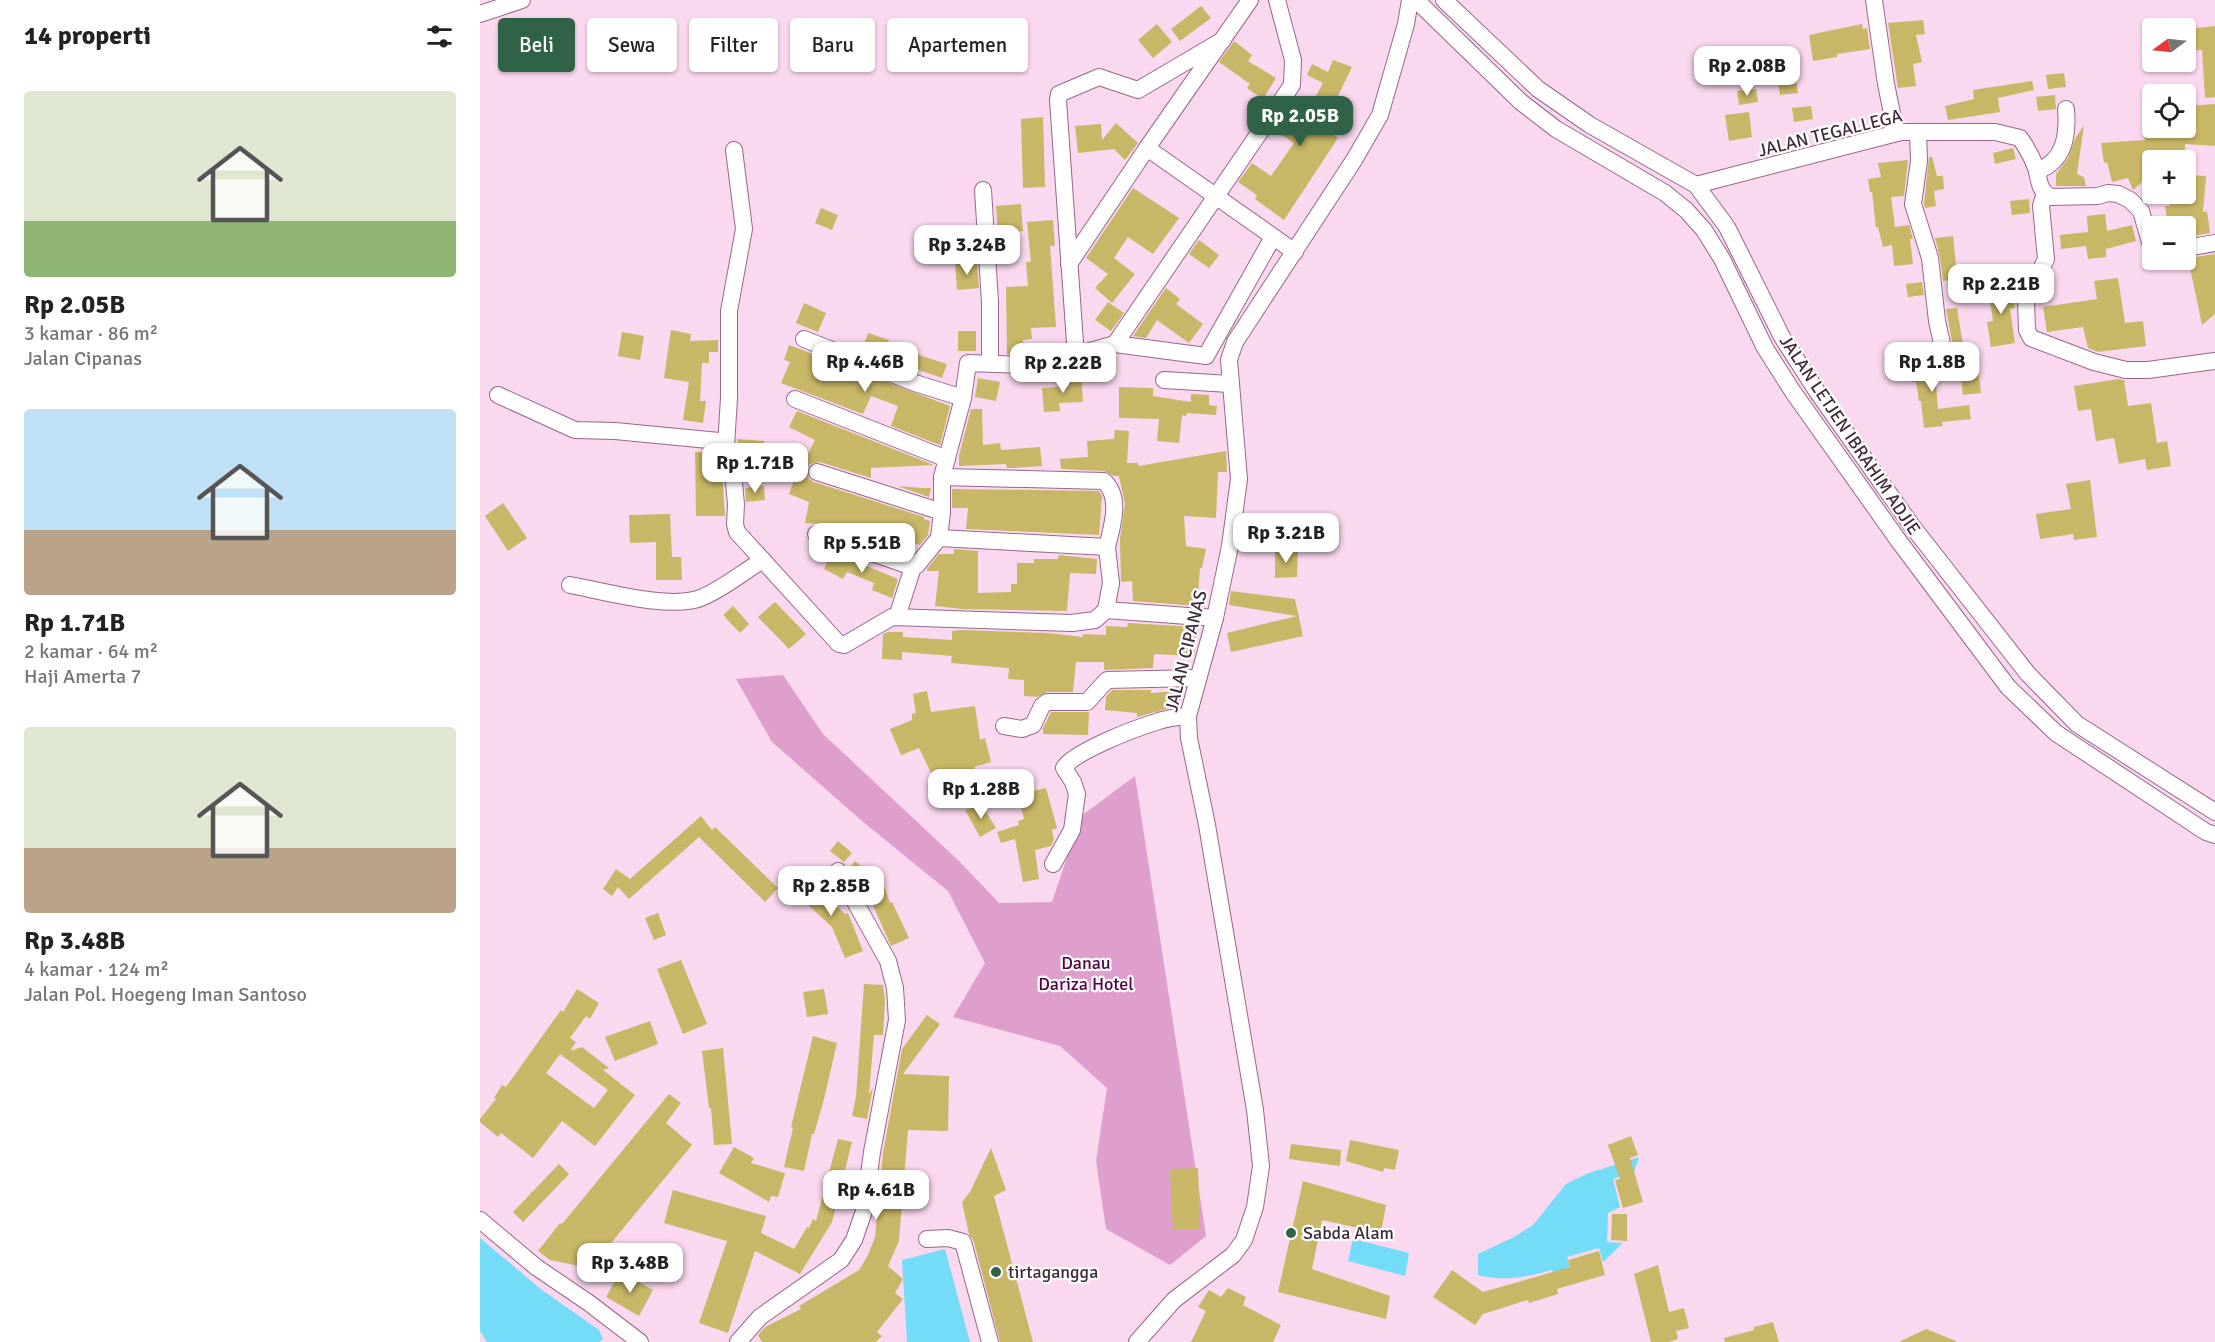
<!DOCTYPE html>
<html lang="id">
<meta charset="utf-8">
<style>
:root{--surface:#fff;--page:#f2f2f2;--text:#222;--muted:#767676;--accent:#2f6246}
body{margin:0;font-family:Signika,sans-serif;background:var(--page);color:var(--text);height:100vh;display:flex;flex-direction:column;font-size:22px;white-space:nowrap}
*{box-sizing:border-box;margin:0}
p{font-size:20px;color:var(--muted)}
.icon{flex:none;width:33px;height:33px;fill:none;stroke:currentColor;stroke-width:2;stroke-linecap:round;stroke-linejoin:round}
.map{position:relative;flex:1;overflow:hidden}
.details{display:flex;flex-direction:column;background:var(--surface);width:480px}
.details>*{flex:none}
.guide{position:absolute;left:18px;top:18px;width:570px;height:54px;display:flex;gap:12px}
.needle{width:39px;rotate:255deg}
.tools{position:absolute;left:1662px;top:18px;display:grid;gap:12px}
.tools a{display:grid;place-items:center;width:54px;height:54px;border-radius:6px;background:var(--surface);box-shadow:0 2px 4px #0004;font-size:30px}
.price{position:absolute;translate:-50% -51px;padding:0 14px;border-radius:12px;background:#fff;color:#222;font-size:20px;line-height:39px;filter:drop-shadow(0 2px 3px #0008)}
.price::after{content:'';position:absolute;left:50%;top:36px;width:18px;height:14px;margin-left:-9px;background:inherit;clip-path:polygon(0 0,100% 0,50% 100%)}
.price.active{background:var(--accent);color:#fff}
ul{padding:0;list-style:none}
li{display:grid;align-content:center;gap:12px;height:318px;padding:0 24px}
li span{display:grid;place-items:center;height:186px;border-radius:6px;color:#555}
li>.icon{margin-inline-start:auto}
span .icon{width:108px;height:108px;fill:#fffc;stroke-width:1}
li b{font-size:26px}
h2{display:flex;justify-content:space-between;align-items:center;height:72px;padding:0 24px;font-size:26px}
.pill{padding:0 21px;border-radius:6px;background:var(--surface);box-shadow:0 2px 4px #0004;font-size:21px;line-height:54px}
.pill.active{background:var(--accent);color:#fff}
main{display:flex;flex:1;min-height:0}
.map>svg:first-child{display:block}
.green{fill:#df9fcc}
.water{fill:#75dcf7}
.building{fill:#c8b766;fill-rule:evenodd}
.lines{fill:none;stroke-linecap:round;stroke-linejoin:round}
.minor-casing{stroke:#98668a;stroke-width:18}
.minor{stroke:#fff;stroke-width:16}
.poi-dot{fill:#2f6246;stroke:#fff;stroke-width:2}
.labels{text-anchor:middle;stroke-width:4.5;stroke-linejoin:round;paint-order:stroke}
.street-label{font-size:18px;fill:#402a3a;stroke:#fff}
.park-label{font-size:18px;fill:#530045;stroke:#fff}
.poi-label{font-size:18px;fill:#402a3a;stroke:#fff;text-anchor:start}
</style>
<main>
<section class="details">
<h2>14 properti<svg class="icon" aria-label="filters" viewBox="0 0 24 24"><path d="M4 7h16M4 17h16"/><circle cx="9" cy="7" r="2"/><circle cx="15" cy="17" r="2"/></svg></h2>
<ul>
<li><span style="background:linear-gradient(#dfe7d0 70%,#8fb573 0)"><svg class="icon" aria-label="home" viewBox="0 0 24 24"><path d="M3 11l9-7 9 7M6 9v11h12V9"/></svg></span><div><b>Rp 2.05B</b><p>3 kamar · 86 m²</p><p>Jalan Cipanas</p></div></li>
<li><span style="background:linear-gradient(#bfe0f5 65%,#b9a48a 0)"><svg class="icon" aria-label="home" viewBox="0 0 24 24"><path d="M3 11l9-7 9 7M6 9v11h12V9"/></svg></span><div><b>Rp 1.71B</b><p>2 kamar · 64 m²</p><p>Haji Amerta 7</p></div></li>
<li><span style="background:linear-gradient(#dfe7d0 65%,#b9a48a 0)"><svg class="icon" aria-label="home" viewBox="0 0 24 24"><path d="M3 11l9-7 9 7M6 9v11h12V9"/></svg></span><div><b>Rp 3.48B</b><p>4 kamar · 124 m²</p><p>Jalan Pol. Hoegeng Iman Santoso</p></div></li>
</ul>
</section>
<div class="map">
<svg width="1735" height="1342" viewBox="0 0 1735 1342">
<rect width="100%" height="100%" fill="#fad8ef"/>
<!-- green -->
<polygon class="green" points="303,675 343,734 479,861 519,903 572,902 601,816 655,776 726,1236 690,1265 626,1229 616,1161 627,1088 580,1046 473,1017 505,963 468,891 382,821 292,742 256,679"/>
<!-- water -->
<g class="water">
<path d="M 1159,1157 L 1154,1172 L 1133,1179 L 1140,1207 L 1128,1213 L 1127,1242 L 1143,1243 L 1123,1262 L 1119,1248 L 1087,1257 L 1091,1273 L 1075,1278 L 1072,1270 C 1047,1277 1024,1282 998,1275 L 998,1254 L 1034,1237 L 1053,1225 L 1086,1184 L 1106,1174 Z"/>
<polygon points="0,1238 62,1290 119,1330 123,1339 119,1342 7,1342 0,1331"/>
<polygon points="873,1239 929,1253 925,1276 868,1261"/>
<polygon points="465,1249 490,1342 427,1342 422,1260"/>
</g>
<!-- building -->
<g class="building">
<polygon points="721,6 731,18 700,41 691,29"/>
<polygon points="1443,20 1445,34 1436,35 1442,62 1433,64 1436,86 1418,88 1408,23"/>
<polygon points="677,24 692,42 673,58 658,40"/>
<polygon points="1382,24 1383,29 1387,28 1390,49 1357,54 1357,57 1333,61 1329,35"/>
<polygon points="1735,26 1735,97 1725,98 1722,50 1706,51 1706,29"/>
<polygon points="754,41 772,55 768,61 796,78 783,99 767,88 770,84 739,62"/>
<polygon points="853,60 872,67 856,100 861,103 846,130 858,138 804,220 775,199 777,195 758,182 772,163 791,176 814,143 794,130 803,116 824,129 841,105 833,101 843,83 827,75 832,64 848,72"/>
<polygon points="1584,73 1586,87 1568,89 1566,75"/>
<polygon points="1316,79 1318,93 1300,95 1298,81"/>
<polygon points="1552,81 1554,90 1518,98 1520,112 1468,120 1465,106 1494,99 1493,90"/>
<polygon points="1276,89 1278,102 1259,105 1257,91"/>
<polygon points="1575,95 1576,109 1558,111 1556,97"/>
<polygon points="1735,104 1735,146 1705,144 1705,160 1672,160 1672,163 1666,161 1665,175 1661,183 1653,190 1648,178 1632,182 1627,162 1624,163 1621,143 1665,140 1664,128 1706,128 1706,106"/>
<polygon points="1331,106 1333,119 1314,122 1312,108"/>
<polygon points="1269,112 1272,137 1249,141 1245,115"/>
<polygon points="563,117 565,187 543,188 541,119"/>
<polygon points="636,123 658,143 645,160 634,149 598,153 595,126 621,124 622,140"/>
<polygon points="1604,125 1597,174 1604,177 1606,186 1576,186 1576,174 1588,158 1595,139"/>
<polygon points="1533,148 1536,159 1515,164 1513,153"/>
<polygon points="1449,157 1452,157 1457,176 1463,176 1464,189 1454,191 1456,206 1445,208 1444,203"/>
<polygon points="1428,160 1424,196 1411,197 1415,227 1429,225 1433,239 1430,239 1433,264 1414,266 1412,245 1403,247 1398,227 1396,228 1392,192 1390,192 1388,179 1401,177 1398,163"/>
<polygon points="1711,175 1726,176 1723,212 1727,211 1730,233 1707,237 1706,226 1688,226 1685,206 1690,206 1690,194 1706,194 1706,184 1710,183"/>
<polygon points="653,188 699,218 673,254 648,237 634,258 655,274 632,303 615,288 628,274 606,258"/>
<polygon points="1549,199 1550,213 1532,215 1530,201"/>
<polygon points="541,204 543,231 518,233 516,206"/>
<polygon points="341,208 358,215 352,230 335,223"/>
<polygon points="1625,214 1627,231 1652,225 1656,241 1626,249 1626,257 1608,259 1606,246 1581,249 1580,235 1608,232 1607,216"/>
<polygon points="573,220 575,246 570,246 576,327 551,328 552,339 543,340 544,354 527,354 526,287 548,286 546,262 551,262 547,222"/>
<rect x="454" y="227" width="27" height="14"/>
<polygon points="1473,236 1476,265 1479,265 1481,278 1463,281 1460,257 1455,238"/>
<polygon points="719,240 739,255 729,268 709,254"/>
<polygon points="1735,254 1735,314 1722,325 1708,258"/>
<polygon points="497,262 499,288 477,290 475,263"/>
<polygon points="1638,278 1645,323 1663,321 1666,346 1618,352 1608,348 1603,327 1567,332 1563,307 1617,299 1614,281"/>
<polygon points="1442,282 1444,295 1428,297 1426,284"/>
<polygon points="1531,283 1535,308 1530,309 1535,343 1511,347 1507,322 1513,321 1508,287"/>
<polygon points="686,288 700,299 696,304 723,324 709,343 677,320 666,338 653,336"/>
<polygon points="628,302 644,313 631,331 615,320"/>
<polygon points="324,303 346,313 338,332 316,323"/>
<polygon points="1477,308 1483,345 1473,346 1466,309"/>
<polygon points="191,330 211,334 210,341 238,340 238,352 229,352 229,363 222,363 220,401 226,401 223,423 203,420 209,382 184,378"/>
<rect x="478" y="331" width="18" height="20"/>
<polygon points="142,332 164,336 160,360 138,356"/>
<polygon points="388,333 409,340 408,345 467,364 462,378 382,350"/>
<polygon points="309,345 470,406 460,445 411,426 418,406 391,396 383,414 301,383 310,362 304,360"/>
<polygon points="1451,345 1453,358 1448,359 1451,386 1456,385 1458,409 1489,405 1491,419 1462,422 1463,426 1444,428 1441,401 1439,401 1436,382 1432,382 1430,369 1435,368 1432,347"/>
<polygon points="1496,351 1501,393 1483,395 1478,354"/>
<polygon points="601,373 603,402 579,403 580,411 564,412 562,388 589,386 588,374"/>
<polygon points="498,378 520,382 516,401 495,397"/>
<polygon points="1638,379 1644,380 1648,406 1671,403 1677,443 1687,441 1691,466 1667,470 1665,459 1639,464 1634,438 1616,441 1611,409 1598,411 1594,386"/>
<polygon points="639,387 673,388 673,396 711,402 711,394 729,395 729,405 737,406 736,415 707,413 706,416 702,415 699,443 677,441 679,419 639,418"/>
<polygon points="491,409 502,409 503,445 520,443 521,450 560,447 562,466 533,468 527,468 526,464 479,466 479,456"/>
<polygon points="317,411 454,465 391,468 391,478 340,462 330,464 327,469 329,479 334,482 444,517 444,519 450,521 448,535 440,545 428,541 423,553 339,524 325,523 329,502 309,494 317,472 319,472 335,440 309,427"/>
<polygon points="635,430 649,431 647,463 658,463 658,466 746,451 747,472 738,472 736,518 704,516 706,546 726,549 722,568 720,568 717,606 653,601 652,581 641,582 640,539 645,504 639,476 634,476 624,471 581,469 580,459 608,457 607,441 634,439"/>
<polygon points="257,439 284,441 284,455 262,454"/>
<polygon points="215,452 235,452 241,457 245,516 216,516"/>
<polygon points="1610,480 1617,537 1594,540 1593,534 1560,539 1556,514 1591,509 1586,484"/>
<polygon points="284,486 285,500 266,502 265,488"/>
<polygon points="417,486 442,488 451,488 449,497"/>
<polygon points="472,489 619,491 622,496 619,535 486,529 488,508 472,508"/>
<polygon points="23,503 47,538 28,551 5,516"/>
<polygon points="190,514 192,557 201,557 202,580 176,580 176,542 150,543 149,515"/>
<polygon points="474,549 498,551 498,593 531,592 531,584 537,584 537,563 554,563 554,559 578,559 579,555 617,559 616,574 590,573 587,611 482,609 455,606 459,571 447,571 447,569 459,554 474,554"/>
<polygon points="795,551 818,551 817,577 795,578"/>
<polygon points="353,552 418,579 412,598 392,590 394,583 367,572 363,579 344,569"/>
<polygon points="751,591 815,599 823,636 751,652 747,633 817,616 749,605"/>
<polygon points="295,602 326,634 309,649 278,617"/>
<polygon points="253,606 269,624 260,633 243,615"/>
<polygon points="648,623 717,627 714,656 674,654 673,668 624,670 624,662 596,662 593,692 567,692 557,697 544,696 544,680 528,679 529,668 471,663 472,656 422,652 422,660 402,659 403,634 408,632 423,632 423,637 472,640 472,631 482,630 568,633 603,637 603,634 626,635 626,626 647,627"/>
<polygon points="632,690 671,690 671,693 699,691 700,705 657,717 657,713 625,710 626,697"/>
<polygon points="447,691 451,712 495,706 500,740 505,738 511,762 494,767 497,774 478,782 476,778 458,787 439,748 421,755 410,729 432,720 432,714 436,713 433,694"/>
<polygon points="571,712 609,712 608,735 563,734 563,728"/>
<polygon points="566,788 577,828 572,830 574,840 571,846 555,850 559,879 543,882 535,839 521,843 517,832 539,825 538,821 544,819 538,795"/>
<polygon points="502,805 516,828 500,837 485,810"/>
<polygon points="221,816 232,830 235,827 298,888 285,902 219,837 149,899 138,887 132,896 123,889 136,869 150,879"/>
<polygon points="358,841 372,853 364,862 350,851"/>
<polygon points="375,861 401,883 403,882 410,903 412,902 429,938 411,946 392,903 396,902 380,889 369,869"/>
<polygon points="326,877 365,914 368,913 383,951 365,958 352,927 314,892"/>
<polygon points="178,913 186,935 174,940 165,918"/>
<polygon points="201,960 227,1024 203,1034 177,969"/>
<polygon points="384,984 403,985 405,1000 403,1035 394,1035 389,1094 393,1088 387,1119 372,1116 376,1097"/>
<path d="M 97,989 L 119,1003 L 110,1019 L 106,1016 L 90,1038 L 96,1042 L 90,1051 L 102,1047 L 129,1068 L 123,1070 L 155,1095 L 115,1146 L 82,1121 L 53,1158 L 21,1133 L 18,1137 L 0,1122 L 0,1119 L 16,1099 L 14,1098 L 22,1085 L 26,1087 L 81,1010 L 83,1012 ZM 80,1054 L 128,1090 L 114,1108 L 66,1073 Z"/>
<polygon points="344,989 348,1014 327,1017 323,992"/>
<polygon points="447,1015 460,1024 423,1074 469,1076 468,1131 428,1130 419,1241 408,1266 423,1279 415,1293 423,1299 397,1332 402,1336 396,1342 282,1342 278,1335 285,1327 321,1309 319,1306 379,1270 388,1255 395,1237 403,1153 422,1049"/>
<polygon points="170,1021 178,1044 135,1061 125,1037"/>
<polygon points="333,1036 357,1043 344,1099 334,1134 332,1134 324,1171 304,1167 313,1128 311,1127"/>
<polygon points="243,1048 252,1144 234,1145 231,1108 229,1108 222,1051"/>
<polygon points="189,1094 201,1103 186,1123 212,1145 122,1254 114,1247 109,1268 70,1260 58,1251 80,1223 82,1224"/>
<polygon points="1151,1136 1158,1155 1150,1158 1163,1202 1143,1208 1135,1180 1140,1179 1128,1145"/>
<polygon points="358,1139 372,1142 352,1222 320,1274 275,1251 248,1333 219,1323 247,1241 184,1223 193,1190 286,1216 281,1233 314,1249 327,1227 329,1228 333,1219 336,1221"/>
<polygon points="870,1140 919,1150 915,1170 904,1168 903,1172 866,1161"/>
<polygon points="811,1144 861,1150 860,1166 809,1159"/>
<polygon points="254,1147 274,1158 271,1163 305,1173 298,1197 291,1196 289,1202 239,1173"/>
<polygon points="511,1148 526,1190 514,1196 553,1342 520,1342 493,1239 489,1234 482,1202 490,1192"/>
<polygon points="79,1164 89,1174 43,1222 33,1212"/>
<polygon points="718,1168 720,1229 693,1229 690,1169"/>
<polygon points="823,1181 906,1205 901,1233 842,1220 832,1269 910,1296 906,1319 798,1292"/>
<polygon points="1132,1214 1147,1214 1147,1241 1131,1240"/>
<polygon points="1119,1251 1125,1275 1077,1289 1078,1294 1049,1303 1048,1300 1003,1314 995,1325 953,1297 972,1270 1003,1292 1090,1267 1088,1260"/>
<polygon points="1178,1265 1189,1312 1204,1308 1209,1328 1196,1331 1198,1339 1189,1342 1171,1342 1154,1274"/>
<polygon points="140,1272 173,1290 159,1316 126,1297"/>
<polygon points="748,1288 766,1297 763,1305 801,1325 793,1342 711,1342 726,1311 718,1307 729,1290 741,1297"/>
<polygon points="1293,1322 1299,1342 1245,1342 1244,1338 1274,1330 1274,1327"/>
<polygon points="1446,1329 1476,1341 1476,1342 1419,1342"/>
</g>
<g class="lines">
<!-- minor casing -->
<g class="minor-casing">
<g id="minor">
<polyline points="770,0 667,148 815,252"/>
<polyline points="936,0 1041,102 1076,129 1185,193 1206,210 1224,230 1242,259 1285,348 1313,392 1418,540 1528,687 1576,733 1726,832 1735,835"/>
<polyline points="964,0 1058,89 1110,125 1216,185 1247,227 1302,337 1336,390 1432,526 1548,674 1597,724 1735,812"/>
<polyline points="1394,0 1406,84 1416,133"/>
<polyline points="0,14 42,0"/>
<polyline points="1438,132 1439,161 1433,204 1450,258 1457,321 1467,366"/>
<path d="M 1557,171 C 1585,161 1588,135 1586,109"/>
<path d="M 1216,185 L 1421,132 L 1515,132 L 1540,138 C 1547,148 1552,157 1556,168 C 1560,181 1558,189 1570,197 L 1618,196 L 1628,193 L 1638,194 L 1650,200 L 1661,211 L 1672,249"/>
<polyline points="503,190 510,302 510,363"/>
<polyline points="1565,193 1561,206 1566,259 1546,301 1547,330 1551,338 1614,362 1646,370 1668,370 1735,361"/>
<polyline points="1706,248 1735,243"/>
<polyline points="589,264 667,148"/>
<polyline points="324,339 435,383 483,398"/>
<polyline points="635,344 812,85 813,60 797,0"/>
<polyline points="596,357 578,100 579,94 619,77 658,90 743,40"/>
<polyline points="684,380 750,384"/>
<polyline points="18,395 95,430 135,431 239,441 251,452 256,504 255,524 257,532 359,644 364,645 371,641 412,617 592,623 615,620 626,610 735,618"/>
<polyline points="315,399 467,459"/>
<polyline points="246,446 249,398 249,311 264,229 254,150"/>
<polyline points="337,472 462,512 459,538"/>
<path d="M 462,477 L 624,481 C 642,498 632,526 627,547"/>
<polyline points="462,512 462,477 483,398 488,363 542,365 579,360 635,344 726,356 793,237"/>
<polyline points="336,534 433,567 437,565 459,538"/>
<polyline points="459,538 627,547 631,583 626,610"/>
<path d="M 90,585 C 123,591 193,611 223,597 C 244,588 263,572 283,560"/>
<polyline points="417,617 433,567"/>
<polyline points="524,726 542,729 553,725 562,706 567,702 607,702 627,680 717,678"/>
<path d="M 573,864 L 592,830 L 597,794 L 593,782 L 584,768 C 593,752 656,728 676,722 C 686,718 697,717 708,716"/>
<polyline points="0,1220 56,1267 109,1303 160,1342"/>
<polyline points="447,1239 468,1238 483,1242 510,1342"/>
<polyline points="258,1342 280,1317 361,1260 374,1240 384,1211 392,1152 417,1020 415,988 408,961 358,871"/>
<polyline points="657,1342 694,1300 753,1255 764,1240 775,1207 781,1166 775,1110 727,825 709,738 708,716 735,618 750,546 759,479 749,360 755,342 874,160 900,115 926,24 930,0"/>
</g>
</g>
<!-- minor -->
<use href="#minor" class="minor"/>
</g>
<!-- markers -->
<g class="poi-dot">
<circle cx="811" cy="1233" r="6"/>
<circle cx="516" cy="1272" r="6"/>
</g>
<g class="labels">
<!-- street labels -->
<g class="street-label">
<text transform="translate(1350 133) rotate(-14)" y="6">JALAN TEGALLEGA</text>
<text transform="translate(1370 435) rotate(56)" y="6">JALAN LETJEN IBRAHIM ADJIE</text>
<text transform="translate(706 651) rotate(-76)" y="6">JALAN CIPANAS</text>
</g>
<!-- park labels -->
<g class="park-label">
<text x="606" y="969">Danau<tspan x="606" dy="21">Dariza Hotel</tspan></text>
</g>
<!-- poi labels -->
<g class="poi-label">
<text x="823" y="1239">Sabda Alam</text>
<text x="528" y="1278">tirtagangga</text>
</g>
</g>
</svg>
<div class="tools">
<a><svg class="needle" viewBox="-14 -14 28 28"><path d="M0-13l5 13h-10z" fill="#e53935"/><path d="M0 13l5-13h-10z" fill="#767676"/></svg></a>
<a><svg class="icon" aria-label="locate" viewBox="0 0 24 24"><circle cx="12" cy="12" r="6"/><path d="M12 2v4M12 18v4M2 12h4M18 12h4"/></svg></a>
<a>+</a>
<a>−</a>
</div>
<b class="price" style="left:1267px;top:97px">Rp 2.08B</b>
<b class="price active" style="left:820px;top:147px">Rp 2.05B</b>
<b class="price" style="left:487px;top:276px">Rp 3.24B</b>
<b class="price" style="left:1521px;top:315px">Rp 2.21B</b>
<b class="price" style="left:385px;top:393px">Rp 4.46B</b>
<b class="price" style="left:1452px;top:393px">Rp 1.8B</b>
<b class="price" style="left:583px;top:394px">Rp 2.22B</b>
<b class="price" style="left:275px;top:494px">Rp 1.71B</b>
<b class="price" style="left:806px;top:564px">Rp 3.21B</b>
<b class="price" style="left:382px;top:574px">Rp 5.51B</b>
<b class="price" style="left:501px;top:820px">Rp 1.28B</b>
<b class="price" style="left:351px;top:917px">Rp 2.85B</b>
<b class="price" style="left:396px;top:1221px">Rp 4.61B</b>
<b class="price" style="left:150px;top:1294px">Rp 3.48B</b>
<div class="guide">
<a class="pill active">Beli</a>
<a class="pill">Sewa</a>
<a class="pill">Filter</a>
<a class="pill">Baru</a>
<a class="pill">Apartemen</a>
</div>
</div>
</main>
